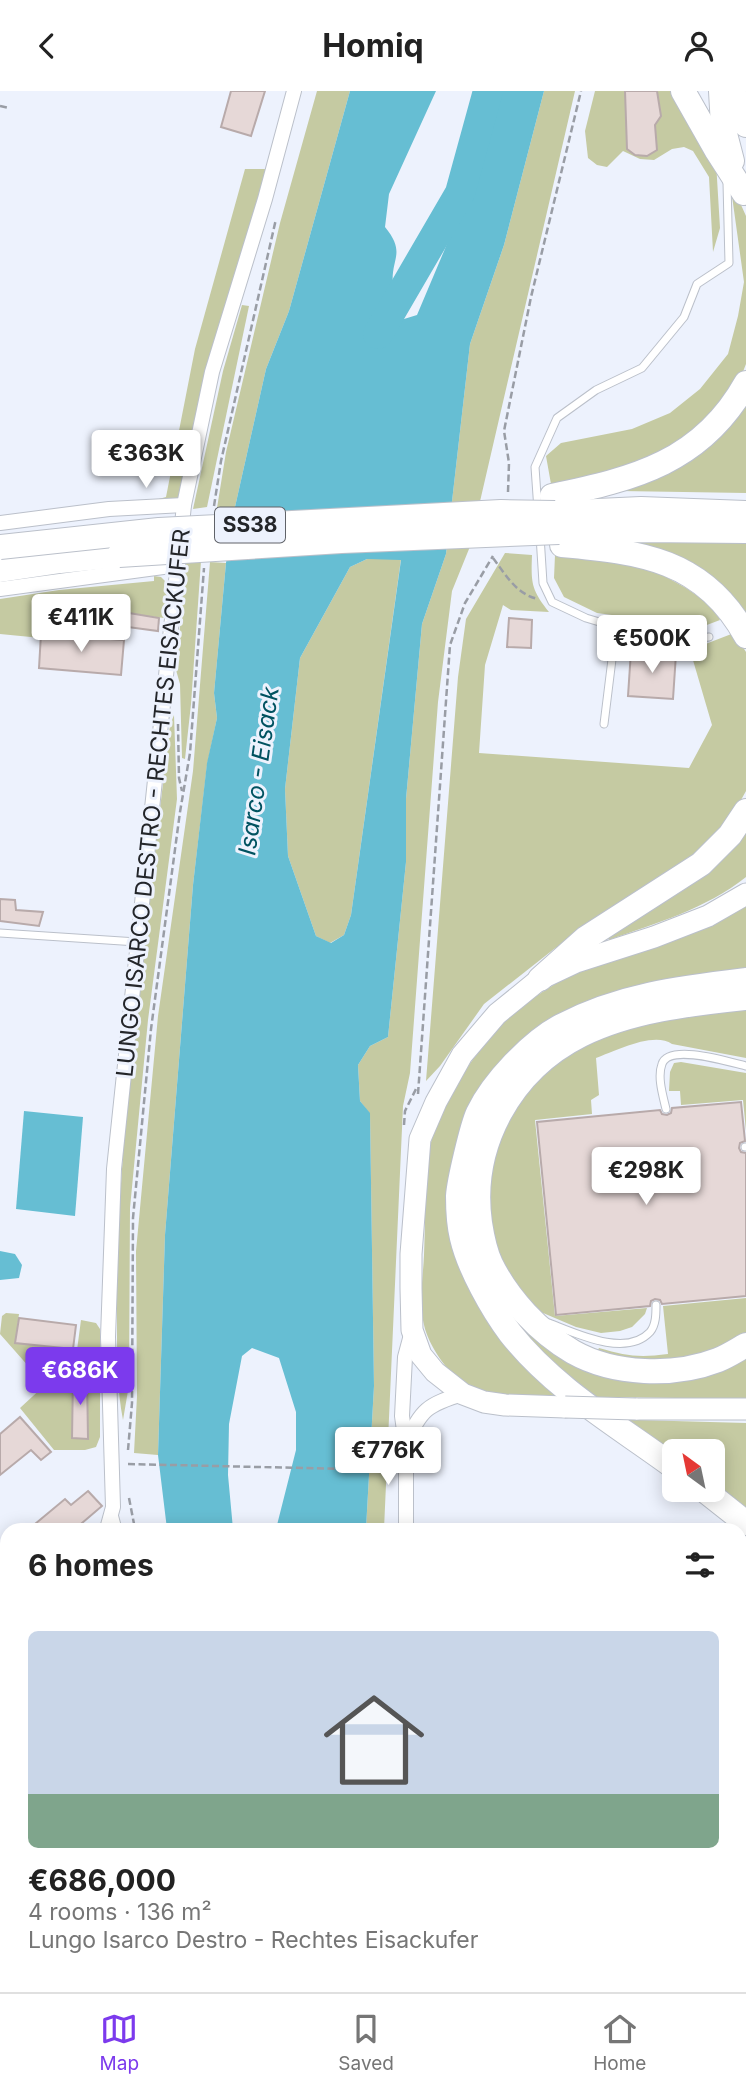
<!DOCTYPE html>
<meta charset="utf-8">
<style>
:root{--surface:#fff;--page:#f2f2f2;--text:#222;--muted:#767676;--line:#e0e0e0;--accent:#7c3aed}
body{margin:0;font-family:Inter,sans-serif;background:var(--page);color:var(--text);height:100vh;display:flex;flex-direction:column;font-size:26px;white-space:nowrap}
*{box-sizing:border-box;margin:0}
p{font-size:23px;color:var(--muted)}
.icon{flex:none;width:38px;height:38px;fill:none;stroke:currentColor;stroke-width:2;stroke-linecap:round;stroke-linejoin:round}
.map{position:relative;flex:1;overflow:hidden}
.details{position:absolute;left:0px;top:1432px;width:747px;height:471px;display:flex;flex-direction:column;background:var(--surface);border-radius:21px 21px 0 0;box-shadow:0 4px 18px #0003}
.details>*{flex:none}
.needle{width:46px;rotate:327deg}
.buttons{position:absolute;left:662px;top:1348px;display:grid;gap:14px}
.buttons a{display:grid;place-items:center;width:63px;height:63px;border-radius:10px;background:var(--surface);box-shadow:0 4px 18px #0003;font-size:35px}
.price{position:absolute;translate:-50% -60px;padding:0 16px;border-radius:7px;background:#fff;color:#222;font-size:23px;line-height:46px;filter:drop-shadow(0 2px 4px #0008)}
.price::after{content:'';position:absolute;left:50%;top:42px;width:21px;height:16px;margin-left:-10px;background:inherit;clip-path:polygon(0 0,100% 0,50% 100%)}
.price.current{background:var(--accent);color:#fff}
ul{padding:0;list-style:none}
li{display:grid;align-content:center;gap:14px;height:371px;padding:0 28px}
li span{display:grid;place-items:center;height:217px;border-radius:10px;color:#555}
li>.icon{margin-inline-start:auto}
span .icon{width:126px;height:126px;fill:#fffc;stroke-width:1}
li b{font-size:30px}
h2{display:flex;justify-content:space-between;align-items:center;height:84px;padding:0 28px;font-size:30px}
header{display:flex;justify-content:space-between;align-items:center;height:91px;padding:0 28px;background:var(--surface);font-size:32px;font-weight:700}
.dock{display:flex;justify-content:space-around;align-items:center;height:98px;border-top:2px solid var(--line);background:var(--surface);font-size:19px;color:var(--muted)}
.dock a{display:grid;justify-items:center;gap:4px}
.dock .current{color:var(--accent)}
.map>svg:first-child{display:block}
.green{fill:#c5caa2}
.water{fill:#66bed3;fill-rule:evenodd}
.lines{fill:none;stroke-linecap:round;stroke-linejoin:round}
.stream{stroke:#66bed3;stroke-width:5}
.river{stroke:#66bed3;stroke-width:30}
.building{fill:#e6d8d7;stroke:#b8aaaa;stroke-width:2}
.lane-casing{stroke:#bbc0ca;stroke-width:9}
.street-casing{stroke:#bbc0ca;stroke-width:16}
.primary-casing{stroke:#bbc0ca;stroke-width:23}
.highway-casing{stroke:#bbc0ca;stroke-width:26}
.path{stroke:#999da5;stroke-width:2.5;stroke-dasharray:7 3.5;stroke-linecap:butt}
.lane{stroke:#fff;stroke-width:7}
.street{stroke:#fff;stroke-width:14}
.primary{stroke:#fff;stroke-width:21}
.highway{stroke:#fff;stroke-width:24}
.primary-bridge-casing{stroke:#bbc0ca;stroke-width:23;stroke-linecap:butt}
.highway-bridge-casing{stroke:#bbc0ca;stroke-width:26;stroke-linecap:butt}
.primary-bridge{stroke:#fff;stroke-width:21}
.highway-bridge{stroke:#fff;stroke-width:24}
.labels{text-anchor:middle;stroke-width:6;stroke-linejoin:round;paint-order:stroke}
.shield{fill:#edf2fd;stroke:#606369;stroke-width:2}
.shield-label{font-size:21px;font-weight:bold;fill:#24262a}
.street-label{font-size:23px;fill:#24262a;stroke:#edf2fd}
.water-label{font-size:24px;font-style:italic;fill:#005260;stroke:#edf2fd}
</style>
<header><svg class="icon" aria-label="back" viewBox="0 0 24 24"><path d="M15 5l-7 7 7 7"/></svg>Homiq<svg class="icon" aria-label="person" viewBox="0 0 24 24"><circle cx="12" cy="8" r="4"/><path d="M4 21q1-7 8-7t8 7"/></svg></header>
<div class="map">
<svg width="746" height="1901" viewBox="0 0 746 1901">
<rect width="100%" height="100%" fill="#edf2fd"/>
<!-- green -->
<g class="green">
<polygon points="317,0 350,0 289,220 266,278 235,416 217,417 226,361 280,132"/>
<polygon points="544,0 575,0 469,458 452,500 438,611 410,982 403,1015 384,1438 366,1438 374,1295 370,1023 360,1010 358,974 370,955 388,946 406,771 406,708 422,533 446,463 470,253 504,154"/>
<polygon points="595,0 676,0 716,71 720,137 713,161 709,86 693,60 684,56 672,58 654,69 640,68 623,60 607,76 597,74 588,67 585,40"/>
<polygon points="245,78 267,78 206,278 179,408 155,409 166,406 195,258"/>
<polygon points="733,96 746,125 746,273 740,288 692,346 626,378 551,393 546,365 561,352 632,338 670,322 700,298 728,263 738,225 744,191 731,98"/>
<polygon points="242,214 249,215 207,416 193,418 223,280"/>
<polygon points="746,306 746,402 621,400"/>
<polygon points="636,448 746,451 746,533 640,454"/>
<path d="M 505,462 L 532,464 C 531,492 531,498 549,521 L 511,519 L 503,514 L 485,574 L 479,662 L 689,677 L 712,634 L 690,559 L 734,542 L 746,561 L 746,700 L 732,725 L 712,749 L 679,775 L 554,858 L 484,913 L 440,975 L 426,990 L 458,586 L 466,528 Z"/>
<polygon points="555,464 621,469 648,476 686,497 712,515 720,529 691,540 672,538 649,529 597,522 564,506 554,487"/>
<polygon points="367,468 401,468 351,824 344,844 330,852 316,845 288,765 285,698 300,567 350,476"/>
<polygon points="186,470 201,470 191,613 185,668 182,667 180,593 176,579"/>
<polygon points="210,471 226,472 214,602 217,627 207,674 193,794 165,1144 158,1364 134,1362 137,1305 136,1160 158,925 193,680"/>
<polygon points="154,485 161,486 168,493 164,527 123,522 120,535 120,549 42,543 41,547 0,543 0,508 59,499 154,490"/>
<path d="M 174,624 L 177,708 L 148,929 L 130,1117 L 129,1294 L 123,1329 C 117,1298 117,1265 117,1233 C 116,1176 119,1120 123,1063 C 135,920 153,777 170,634 Z"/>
<path d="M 746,728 L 746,786 C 706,818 656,832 609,849 L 607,843 Z"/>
<path d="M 746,814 L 746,881 L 536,943 L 460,1162 L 569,1307 C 549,1307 517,1310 500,1306 C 490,1305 478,1300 470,1296 C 450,1286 431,1258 425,1238 C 418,1214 423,1188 424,1164 C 427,1111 420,1056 447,1008 C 465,978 492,939 520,917 C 535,905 552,895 568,885 Z"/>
<path d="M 746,912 L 746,967 L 672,953 C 654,940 615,960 596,967 L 599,1004 L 591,1009 L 592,1023 L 535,1029 L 555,1225 L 647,1217 L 645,1223 L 632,1236 L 620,1240 L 601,1242 L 576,1236 L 529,1216 L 498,1174 L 482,1102 L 493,1046 L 541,980 L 606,940 Z"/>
<polygon points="681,971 746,982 746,1040 743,1009 681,1014 680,1000 669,1000 670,981 674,972"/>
<polygon points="481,1162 599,1279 746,1259 746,1308 606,1306 638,1329 746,1332 746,1419 712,1394 712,1360 674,1360 674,1365 585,1305 522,1242"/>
<path d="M 746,1207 L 746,1242 L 715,1260 L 665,1273 L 596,1262 L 599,1257 C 626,1265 639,1267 668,1263 L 663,1215 Z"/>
<polygon points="6,1222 19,1223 15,1252 77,1259 81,1229 96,1232 100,1238 100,1346 96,1356 85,1359 54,1359 20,1317 45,1294 0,1243 2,1225"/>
<polygon points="0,1583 7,1619 7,1737 0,1704"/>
</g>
<!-- water -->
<g class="water">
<path d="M 350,0 L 436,0 L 389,103 L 385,136 C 407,163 390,167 393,195 C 394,206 401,218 404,228 L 417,224 L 466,108 L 490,17 L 501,0 L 544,0 L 504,154 L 470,253 L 446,463 L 422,533 L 406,708 L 406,771 L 388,946 L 370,955 L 358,974 L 360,1010 L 370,1022 L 374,1295 L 366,1438 L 276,1438 L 296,1359 L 296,1321 L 279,1267 L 252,1257 L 242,1265 L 229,1333 L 228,1384 L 233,1438 L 167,1438 L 158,1364 L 165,1144 L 193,794 L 207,672 L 217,627 L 214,602 L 226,472 L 235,416 L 266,278 L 289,220 ZM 367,468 L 401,469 L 351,824 L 344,844 L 331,852 L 316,845 L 288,765 L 285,698 L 300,567 L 350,476 Z"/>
<polygon points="24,1020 83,1026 75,1125 16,1118"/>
<polygon points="0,1160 15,1163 22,1174 19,1187 0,1189"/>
<polygon points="208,1895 376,1895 377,1901 209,1901"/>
</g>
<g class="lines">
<!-- stream -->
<g class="stream">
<polyline points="0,1526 7,1536"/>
<polyline points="82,1895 82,1901"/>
</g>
<!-- river -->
<polyline class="river" points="378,243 460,102 488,0"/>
</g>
<!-- building -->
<g class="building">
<polygon points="231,0 265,0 251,45 221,36"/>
<polygon points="625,0 657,0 661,25 655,34 657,59 647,65 635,64 627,58"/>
<polygon points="123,521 159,527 158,540 120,535"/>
<polygon points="509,527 532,529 531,557 507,556"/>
<polygon points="41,543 124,549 121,584 39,577"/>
<polygon points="631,560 676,563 673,608 628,605"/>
<polygon points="0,808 15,809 16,819 43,821 39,835 0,830"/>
<polygon points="741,1011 745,1050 740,1052 739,1057 741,1061 746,1062 746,1205 662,1213 660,1209 655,1208 651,1210 650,1215 556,1224 537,1031 660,1019 662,1023 667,1024 671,1022 672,1017"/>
<polygon points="19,1227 76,1234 73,1258 15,1252"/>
<polygon points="73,1284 87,1284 88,1348 72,1347"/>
<polygon points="20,1326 51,1361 41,1369 31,1359 0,1384 0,1343"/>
<polygon points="88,1400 102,1415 75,1438 29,1438 65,1408 71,1414"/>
</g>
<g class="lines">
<!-- lane casing -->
<g class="lane-casing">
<g id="lane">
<polyline points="538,419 535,376 557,327 596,299 642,277 684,226 697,193 729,172 727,92"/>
<polyline points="540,445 543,492 552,511 586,527 616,536"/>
<polyline points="604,633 616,536 643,541 674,550 709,546"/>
<polyline points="0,842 137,851"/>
<path d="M 666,1018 C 663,1005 657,986 662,973 C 669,952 729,971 746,975"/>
<polyline points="745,1056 746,1056"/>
<path d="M 549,1232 C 575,1242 626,1267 650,1241 C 656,1234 656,1223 656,1214"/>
<polyline points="114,1423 118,1438"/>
</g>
</g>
<!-- street casing -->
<g class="street-casing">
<g id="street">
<polyline points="0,432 109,418 184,414"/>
<polyline points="0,498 178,474"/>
<path d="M 406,1353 C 420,1319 428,1313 463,1303"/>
<polyline points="107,1438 113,1416 108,1246 114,1078 184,414 212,281 265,108 294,0"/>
<polyline points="406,1438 406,1354 402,1325 405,1266 412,1240"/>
<polyline points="0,1551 7,1547"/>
<polyline points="0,1746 7,1778"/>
<polyline points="18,1895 18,1901"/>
<polyline points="437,1895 437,1901"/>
</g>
</g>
<!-- primary casing -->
<g class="primary-casing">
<g id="primary">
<polyline points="565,1316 505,1314 484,1311 463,1303 435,1281 421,1264 412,1239 411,1197 411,1163 420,1048 436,1011 462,964 497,923 540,888 576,871 654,846 708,825 746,803"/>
<polyline points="636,1318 746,1318"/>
</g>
</g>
<!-- highway casing -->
<g class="highway-casing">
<g id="highway">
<polyline points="683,0 717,60 744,102"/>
<polyline points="721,0 723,35 732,70"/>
<polyline points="733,0 746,34"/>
<path d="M 552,405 C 634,388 702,371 746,292"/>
<polyline points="555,422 641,418 746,422"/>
<polyline points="567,441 644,439 746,440"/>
<path d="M 562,454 C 640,461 704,468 746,545"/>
<polyline points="0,479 60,470 119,464"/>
<polyline points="540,888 586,847 701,773 730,744 746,720"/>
<path d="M 746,907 C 690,913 632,919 581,944 C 511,979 469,1054 480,1132 C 482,1145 485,1161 491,1173 C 508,1208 539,1241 573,1261 C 614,1284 674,1286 718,1269 C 728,1265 737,1259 746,1254"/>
<path d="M 674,1376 C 617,1334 554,1298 510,1242 C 492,1218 469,1177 462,1147 C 459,1135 458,1118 458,1105 C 459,1090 472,1035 478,1022 C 493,991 531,951 561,935 C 621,904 680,897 746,889"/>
<polyline points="703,1398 746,1432"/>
</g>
</g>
<!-- path -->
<g class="path">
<polyline points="0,15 9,17"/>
<polyline points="508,401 509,372 504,340 531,206 581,0"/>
<polyline points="214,415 221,370 276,128"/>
<path d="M 493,467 C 506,484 516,503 538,508"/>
<polyline points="178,633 179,687 182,700"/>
<polyline points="418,1003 450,554 465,512 493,465"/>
<polyline points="404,1034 405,1020 416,998"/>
<polyline points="128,1359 132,1312 133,1127 151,938 180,721 190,662 204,477"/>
<polyline points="128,1373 390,1379"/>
<polyline points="129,1407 135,1438"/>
<polyline points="161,1895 162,1901"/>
</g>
<!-- lane -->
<use href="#lane" class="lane"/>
<!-- street -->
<use href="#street" class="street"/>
<!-- primary -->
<use href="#primary" class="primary"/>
<!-- highway -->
<use href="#highway" class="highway"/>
<!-- primary-bridge casing -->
<g class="primary-bridge-casing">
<polyline id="primary-bridge" points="565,1316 636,1318"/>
</g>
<!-- highway-bridge casing -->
<g class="highway-bridge-casing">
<g id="highway-bridge">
<polyline points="0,456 159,439 501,421 555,422"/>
<polyline points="119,464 341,450 559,441"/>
</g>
</g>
<!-- primary-bridge -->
<use href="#primary-bridge" class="primary-bridge"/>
<!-- highway-bridge -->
<use href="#highway-bridge" class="highway-bridge"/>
</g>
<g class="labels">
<!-- shield labels -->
<rect class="shield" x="215" y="416.5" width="70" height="35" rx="5"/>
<g class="shield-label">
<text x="250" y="441">SS38</text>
</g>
<!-- street labels -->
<g class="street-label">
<text transform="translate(153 712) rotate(-84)" y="8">LUNGO ISARCO DESTRO - RECHTES EISACKUFER</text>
</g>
<!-- water labels -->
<g class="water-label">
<text transform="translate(259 680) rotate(-82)" y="8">Isarco - Eisack</text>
</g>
</g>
</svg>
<div class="buttons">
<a><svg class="needle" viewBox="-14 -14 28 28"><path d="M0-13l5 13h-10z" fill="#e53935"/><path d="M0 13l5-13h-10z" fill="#767676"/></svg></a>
</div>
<b class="price" style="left:146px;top:399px">€363K</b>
<b class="price" style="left:81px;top:563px">€411K</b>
<b class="price" style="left:652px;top:584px">€500K</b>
<b class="price" style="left:646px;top:1116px">€298K</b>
<b class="price current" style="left:80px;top:1316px">€686K</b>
<b class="price" style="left:388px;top:1396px">€776K</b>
<section class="details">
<h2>6 homes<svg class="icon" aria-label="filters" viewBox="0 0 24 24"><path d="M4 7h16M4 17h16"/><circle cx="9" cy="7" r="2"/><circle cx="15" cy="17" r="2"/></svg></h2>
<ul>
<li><span style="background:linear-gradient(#c9d6e8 75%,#7fa58c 0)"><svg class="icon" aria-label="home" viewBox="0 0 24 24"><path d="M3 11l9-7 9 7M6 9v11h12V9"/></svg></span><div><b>€686,000</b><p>4 rooms · 136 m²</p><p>Lungo Isarco Destro - Rechtes Eisackufer</p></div></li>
</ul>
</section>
</div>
<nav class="dock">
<a class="current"><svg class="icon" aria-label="map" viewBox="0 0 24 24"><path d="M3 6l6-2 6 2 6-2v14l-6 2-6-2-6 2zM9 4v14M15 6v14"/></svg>Map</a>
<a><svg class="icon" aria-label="saved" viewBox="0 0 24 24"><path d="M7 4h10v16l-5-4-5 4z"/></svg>Saved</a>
<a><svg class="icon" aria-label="home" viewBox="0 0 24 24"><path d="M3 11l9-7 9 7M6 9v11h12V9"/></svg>Home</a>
</nav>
